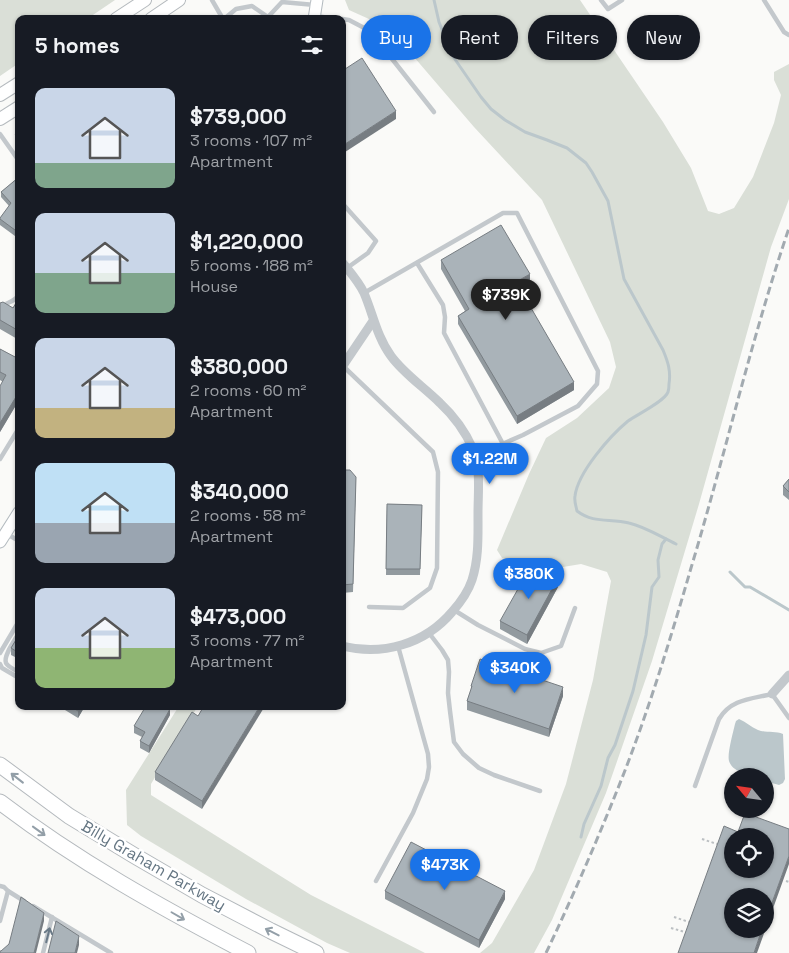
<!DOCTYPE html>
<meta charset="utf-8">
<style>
:root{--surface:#171b24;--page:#242831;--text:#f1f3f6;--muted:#9ea1a6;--accent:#1a73e8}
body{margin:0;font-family:"Space Grotesk",sans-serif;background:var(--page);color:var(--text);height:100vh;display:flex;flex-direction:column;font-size:19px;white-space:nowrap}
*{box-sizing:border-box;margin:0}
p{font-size:16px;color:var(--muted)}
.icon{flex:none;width:28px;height:28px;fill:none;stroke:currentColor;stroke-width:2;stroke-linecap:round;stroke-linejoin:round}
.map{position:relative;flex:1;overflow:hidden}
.sheet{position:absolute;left:15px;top:15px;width:331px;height:695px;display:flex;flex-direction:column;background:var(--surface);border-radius:10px;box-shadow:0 1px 4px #0004}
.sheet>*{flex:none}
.banner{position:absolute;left:361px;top:15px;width:352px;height:45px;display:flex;gap:10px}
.needle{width:32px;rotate:299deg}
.fabs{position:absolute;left:724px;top:768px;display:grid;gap:10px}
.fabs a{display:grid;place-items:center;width:50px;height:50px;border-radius:50%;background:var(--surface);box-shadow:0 1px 4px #0004;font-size:25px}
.price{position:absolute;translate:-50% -42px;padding:0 11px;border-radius:18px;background:var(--accent);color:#fff;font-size:16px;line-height:32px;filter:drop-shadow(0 1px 2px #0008)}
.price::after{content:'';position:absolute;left:50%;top:30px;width:15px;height:11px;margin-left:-8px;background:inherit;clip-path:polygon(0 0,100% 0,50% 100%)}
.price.selected{background:#222;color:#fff}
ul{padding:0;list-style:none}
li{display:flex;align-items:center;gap:15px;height:125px;padding:0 20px}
li span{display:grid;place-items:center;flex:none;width:140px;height:100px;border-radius:10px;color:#555}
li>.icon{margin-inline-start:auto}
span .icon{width:60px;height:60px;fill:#fffc;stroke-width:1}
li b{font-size:21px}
h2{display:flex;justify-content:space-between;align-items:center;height:60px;padding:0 20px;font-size:21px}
.pill{padding:0 18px;border-radius:22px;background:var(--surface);box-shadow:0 1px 4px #0004;font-size:18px;line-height:45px}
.pill.selected{background:var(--accent);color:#fff}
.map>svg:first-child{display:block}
.green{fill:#dadfd7}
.water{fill:#bbc7cb}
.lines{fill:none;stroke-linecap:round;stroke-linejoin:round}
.stream{stroke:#bbc7cb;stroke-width:3}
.secondary-casing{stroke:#b3babf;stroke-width:13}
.primary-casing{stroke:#b5babe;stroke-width:14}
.highway-casing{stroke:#b4b9bd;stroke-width:17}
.path{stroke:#bbbfc2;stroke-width:2;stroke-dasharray:2.5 2.5;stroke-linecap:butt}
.lane{stroke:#c3c8cc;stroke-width:4.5}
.street{stroke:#c3c8cc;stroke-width:9}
.secondary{stroke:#fff;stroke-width:11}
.primary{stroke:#fff;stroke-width:12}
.highway{stroke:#fff;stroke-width:15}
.rail{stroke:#a2aab0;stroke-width:3;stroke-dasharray:8 4;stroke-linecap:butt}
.wall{fill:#929a9f}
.shaded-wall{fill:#777d82}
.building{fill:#aab3b9;stroke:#777d82;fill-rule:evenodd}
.oneway{stroke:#939fa8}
.oneway2{stroke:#6a7a87}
.labels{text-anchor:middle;stroke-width:5;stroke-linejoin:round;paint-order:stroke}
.street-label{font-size:16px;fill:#657683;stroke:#fff}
</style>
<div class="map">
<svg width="789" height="953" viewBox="0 0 789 953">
<rect width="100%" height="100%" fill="#fafaf8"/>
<!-- green -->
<g class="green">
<polygon points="0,0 115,0 87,19 19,19 19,63 0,76"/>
<polygon points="345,0 580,0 663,122 691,168 708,211 719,214 734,208 753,177 774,123 781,95 774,80 774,72 789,64 789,199 771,247 699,504 652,661 606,793 552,920 534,953 480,953 492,943 534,870 566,784 593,680 611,581 607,572 581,564 563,567 512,561 502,558 497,550 529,474 546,438 577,418 609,388 616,367 610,342 542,200 474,127 396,36 369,19 349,10"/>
<polygon points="179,706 198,706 151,784 151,795 311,895 425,953 350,953 327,943 246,899 141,836 127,825 126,790"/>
</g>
<!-- water -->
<path class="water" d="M 739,719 C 746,722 751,727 758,730 C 766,733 775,731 783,734 L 785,779 L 783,783 L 779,785 L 765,781 L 765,776 C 754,776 733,774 729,761 C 727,754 733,733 735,724 L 736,721 Z"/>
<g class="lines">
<!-- stream -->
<g class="stream">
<path d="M 434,0 L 439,22 L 452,55 L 481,97 L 491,109 L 505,120 L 525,132 L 547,140 L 567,148 L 586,163 L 592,172 L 608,201 L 624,279 L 663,350 C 668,362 671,371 669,384 C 669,386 669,389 668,392 C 665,401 638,414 628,421 C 610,436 578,472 575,496 C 574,501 576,506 577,511 C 594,524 610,518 629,523 C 646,527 661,537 676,544"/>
<polyline points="730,572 745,587 750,587 789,610"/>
<polyline points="581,837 584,824 601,786 608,758 615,745 633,691 646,635 652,587 659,577 658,560 662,544 666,539"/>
</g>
<!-- secondary casing -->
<g class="secondary-casing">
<g id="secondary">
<polyline points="314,19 317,0"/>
<polyline points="0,542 19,512"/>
</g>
</g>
<!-- primary casing -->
<g class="primary-casing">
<g id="primary">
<polyline points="116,19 145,0"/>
<polyline points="151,19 179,0"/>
<polyline points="0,95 19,83"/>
<polyline points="0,119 19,107"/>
</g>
</g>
<!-- highway casing -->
<g class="highway-casing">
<g id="highway">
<polyline points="0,765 69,816 135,856 202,895 271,931 316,953"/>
<path d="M 0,802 C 77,861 162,908 248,953"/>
</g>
</g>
<!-- path -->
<g class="path">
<polyline points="702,839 717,844"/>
<polyline points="786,881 789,882"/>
<polyline points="674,917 689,922"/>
<polyline points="671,928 685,932"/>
</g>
<!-- lane -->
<g class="lane">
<polyline points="212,0 223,19"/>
<polyline points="601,0 608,9 622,0"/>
<polyline points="764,0 784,32 789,35"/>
<polyline points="315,16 338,19"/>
<polyline points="268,17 282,2 315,5"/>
<polyline points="224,19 236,9 252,6 268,17 268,19"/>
<polyline points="342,19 349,20 370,31 434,112"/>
<polyline points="0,134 19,161"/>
<polyline points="342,203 376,241 368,253 347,268"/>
<polyline points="417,263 443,305 445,317 444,333 503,444"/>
<polyline points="364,293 503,213 517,213 598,371 597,384 578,406 523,435 475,456"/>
<path d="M 0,308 C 5,302 14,303 19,295"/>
<polyline points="343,366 433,452 438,472 437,568 430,588 403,608 369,607"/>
<polyline points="0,459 19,428"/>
<polyline points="7,534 19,541"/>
<polyline points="454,610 478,625 525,649 541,653 561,646 575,608"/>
<path d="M 19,633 C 15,640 3,656 6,663 C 8,667 15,670 19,672"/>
<polyline points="429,633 442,650 448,660 449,672 448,693 450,711 454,742 463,754 479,768 494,775 540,791"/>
<polyline points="0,653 19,621"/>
<polyline points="0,664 2,668 19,678"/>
<path d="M 695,786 L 719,719 C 731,699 751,699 772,694 L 789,718"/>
<polyline points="376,881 413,813 427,779 429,767 428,754 398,646"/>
<polyline points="0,886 4,887 8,891 0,921"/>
<polyline points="8,891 24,901"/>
<polyline points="33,906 111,953"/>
<polyline points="43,953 52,917"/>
</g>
<!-- street -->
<g class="street">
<path d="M 342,262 C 350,272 359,282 364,293 C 373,314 377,337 391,356 C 404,374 424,387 440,403 C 454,416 465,431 473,449 C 481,469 478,492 478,513 C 478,536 479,558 472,580 C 468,592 460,603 452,612 C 425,644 383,656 342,646"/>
<polyline points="342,367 373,321"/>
<polyline points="772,694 789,675"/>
</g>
<!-- secondary -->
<use href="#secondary" class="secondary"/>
<!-- primary -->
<use href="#primary" class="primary"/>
<!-- highway -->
<use href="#highway" class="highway"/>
<!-- rail -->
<path class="rail" d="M 546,953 C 574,894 600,834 624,773 C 650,706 671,637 691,568 C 725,455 751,340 789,228"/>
</g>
<!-- wall -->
<g class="wall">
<polygon points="19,126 19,145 15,140 16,128"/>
<polygon points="19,177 15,236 0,225 0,218 9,206 1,197 1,192"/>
<polygon points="441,260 530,283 520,289 574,390 517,424 458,324 458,316 465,311 441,269"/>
<polygon points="19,298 19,340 0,329 0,303 13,308"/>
<polygon points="0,349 17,358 19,355 19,400 0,432 3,382 0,380"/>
<polygon points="342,470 356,477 353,592 342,593"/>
<polygon points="789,479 789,500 783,495 783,486"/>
<polygon points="387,504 422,505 420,575 386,575"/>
<polygon points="558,587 527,644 500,629 500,621"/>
<polygon points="19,635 19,659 11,655 11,648"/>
<polygon points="471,686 563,696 549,737 467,710 467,701 471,690"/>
<polygon points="65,706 85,706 78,718 65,710"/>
<polygon points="204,706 202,809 155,780 155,772 198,716"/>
<polygon points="170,715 149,753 140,748 140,741 142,737 134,733 134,726"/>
<polygon points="385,891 505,899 479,948 385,899"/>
</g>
<!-- shaded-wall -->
<g class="shaded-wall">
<polygon points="396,111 396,119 342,154 342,146"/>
<polygon points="19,226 19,231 15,236 15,230"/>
<polygon points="530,274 530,283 516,291 516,282"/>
<polygon points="574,382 574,390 517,424 517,416"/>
<polygon points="19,392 19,400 0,432 0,423"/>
<polygon points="558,578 558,587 527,644 527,635"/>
<polygon points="563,687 563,696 549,737 549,729"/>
<polygon points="81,706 85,706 78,718 78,711"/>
<polygon points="260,706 265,706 202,809 202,801"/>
<polygon points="170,709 170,715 149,753 149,746"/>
<polygon points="789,856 789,864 757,953 754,953 762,929 765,929 765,922"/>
<polygon points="505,891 505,899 479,948 479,940"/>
<polygon points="44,913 44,921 36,953 34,953"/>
<polygon points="79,936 79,945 77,953 75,953"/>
</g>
<!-- building -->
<g class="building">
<polygon points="362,58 396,111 342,146 342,71"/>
<polygon points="19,126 19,139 15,134 18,132 16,128"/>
<polygon points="19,177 19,226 15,230 0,219 0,218 11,203 1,192"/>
<polygon points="501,225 530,274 516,282 574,382 517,416 458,316 469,309 441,260"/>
<polygon points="19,298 19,331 0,320 0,303 3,302 13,308"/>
<polygon points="0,349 17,358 19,355 19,392 0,423 0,386 6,375 0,372"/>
<polygon points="342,470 350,470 356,477 353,584 342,585"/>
<polygon points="789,479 789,492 783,486"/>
<polygon points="387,504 422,505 420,569 386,569"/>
<polygon points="532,564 558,578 527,635 500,621"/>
<polygon points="19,635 19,653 11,648"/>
<polygon points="480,659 563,687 549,729 467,701 472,686 471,686"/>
<polygon points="70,706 81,706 78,711"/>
<polygon points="146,706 166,706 170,709 149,746 140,741 145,732 134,726"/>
<polygon points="204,706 260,706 202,801 155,772 192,712 198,716"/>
<path d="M 745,813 L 789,829 L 789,856 L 765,922 L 765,896 L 732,896 L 732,929 L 762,929 L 754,953 L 678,953 L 724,826 L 738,832 ZM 732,836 L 765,836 L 765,869 L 732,869 Z"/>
<polygon points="411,842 505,891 479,940 385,891"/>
<polygon points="21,897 44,913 34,953 0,953 0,951 1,951 9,944"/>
<polygon points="56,921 79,936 75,953 48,953"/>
</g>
<!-- one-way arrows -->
<defs><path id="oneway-shaft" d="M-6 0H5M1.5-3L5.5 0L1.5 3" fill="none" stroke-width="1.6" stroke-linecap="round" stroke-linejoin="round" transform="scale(1.25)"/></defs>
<g class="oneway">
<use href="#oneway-shaft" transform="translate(17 778) rotate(-142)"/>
<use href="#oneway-shaft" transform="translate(39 831) rotate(36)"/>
<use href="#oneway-shaft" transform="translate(178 916) rotate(30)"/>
<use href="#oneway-shaft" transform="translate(272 932) rotate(-153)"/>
</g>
<use class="oneway2" href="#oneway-shaft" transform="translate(48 935) rotate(-76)"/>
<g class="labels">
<!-- street labels -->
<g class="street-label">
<text transform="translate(154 865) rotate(30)" y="6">Billy Graham Parkway</text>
</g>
</g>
</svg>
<div class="fabs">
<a><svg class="needle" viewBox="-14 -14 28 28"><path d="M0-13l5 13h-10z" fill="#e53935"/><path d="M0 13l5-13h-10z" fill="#9ea1a6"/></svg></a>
<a><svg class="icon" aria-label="locate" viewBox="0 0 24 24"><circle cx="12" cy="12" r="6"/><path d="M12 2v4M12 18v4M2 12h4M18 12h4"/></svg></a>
<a><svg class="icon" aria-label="layers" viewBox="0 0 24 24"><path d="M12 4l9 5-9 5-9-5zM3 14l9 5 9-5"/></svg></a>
</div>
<b class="price selected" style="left:506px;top:321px">$739K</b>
<b class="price" style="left:490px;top:485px">$1.22M</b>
<b class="price" style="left:529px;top:600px">$380K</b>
<b class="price" style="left:515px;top:694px">$340K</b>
<b class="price" style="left:445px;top:891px">$473K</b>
<div class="banner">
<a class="pill selected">Buy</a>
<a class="pill">Rent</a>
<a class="pill">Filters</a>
<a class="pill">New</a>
</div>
<section class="sheet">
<h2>5 homes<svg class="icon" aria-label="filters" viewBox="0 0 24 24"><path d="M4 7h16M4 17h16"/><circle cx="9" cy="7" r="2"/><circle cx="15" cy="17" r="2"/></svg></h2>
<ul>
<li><span style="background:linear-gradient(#c9d6e8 75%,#7fa58c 0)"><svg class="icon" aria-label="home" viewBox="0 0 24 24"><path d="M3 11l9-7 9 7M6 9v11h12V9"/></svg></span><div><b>$739,000</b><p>3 rooms · 107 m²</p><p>Apartment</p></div></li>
<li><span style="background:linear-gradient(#c9d6e8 60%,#7fa58c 0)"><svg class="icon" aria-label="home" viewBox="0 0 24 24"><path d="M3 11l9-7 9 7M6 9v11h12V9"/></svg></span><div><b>$1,220,000</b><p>5 rooms · 188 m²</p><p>House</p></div></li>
<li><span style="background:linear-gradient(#c9d6e8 70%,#c2b280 0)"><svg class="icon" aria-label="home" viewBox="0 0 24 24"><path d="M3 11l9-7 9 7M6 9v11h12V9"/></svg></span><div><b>$380,000</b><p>2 rooms · 60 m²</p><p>Apartment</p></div></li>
<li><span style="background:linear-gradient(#bfe0f5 60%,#9aa5b1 0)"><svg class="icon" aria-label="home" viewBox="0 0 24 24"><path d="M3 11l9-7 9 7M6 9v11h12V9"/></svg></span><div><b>$340,000</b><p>2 rooms · 58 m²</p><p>Apartment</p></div></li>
<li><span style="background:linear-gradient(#c9d6e8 60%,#8fb573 0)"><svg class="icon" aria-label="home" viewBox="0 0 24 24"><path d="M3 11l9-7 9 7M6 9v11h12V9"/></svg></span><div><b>$473,000</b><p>3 rooms · 77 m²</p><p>Apartment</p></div></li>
</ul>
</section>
</div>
